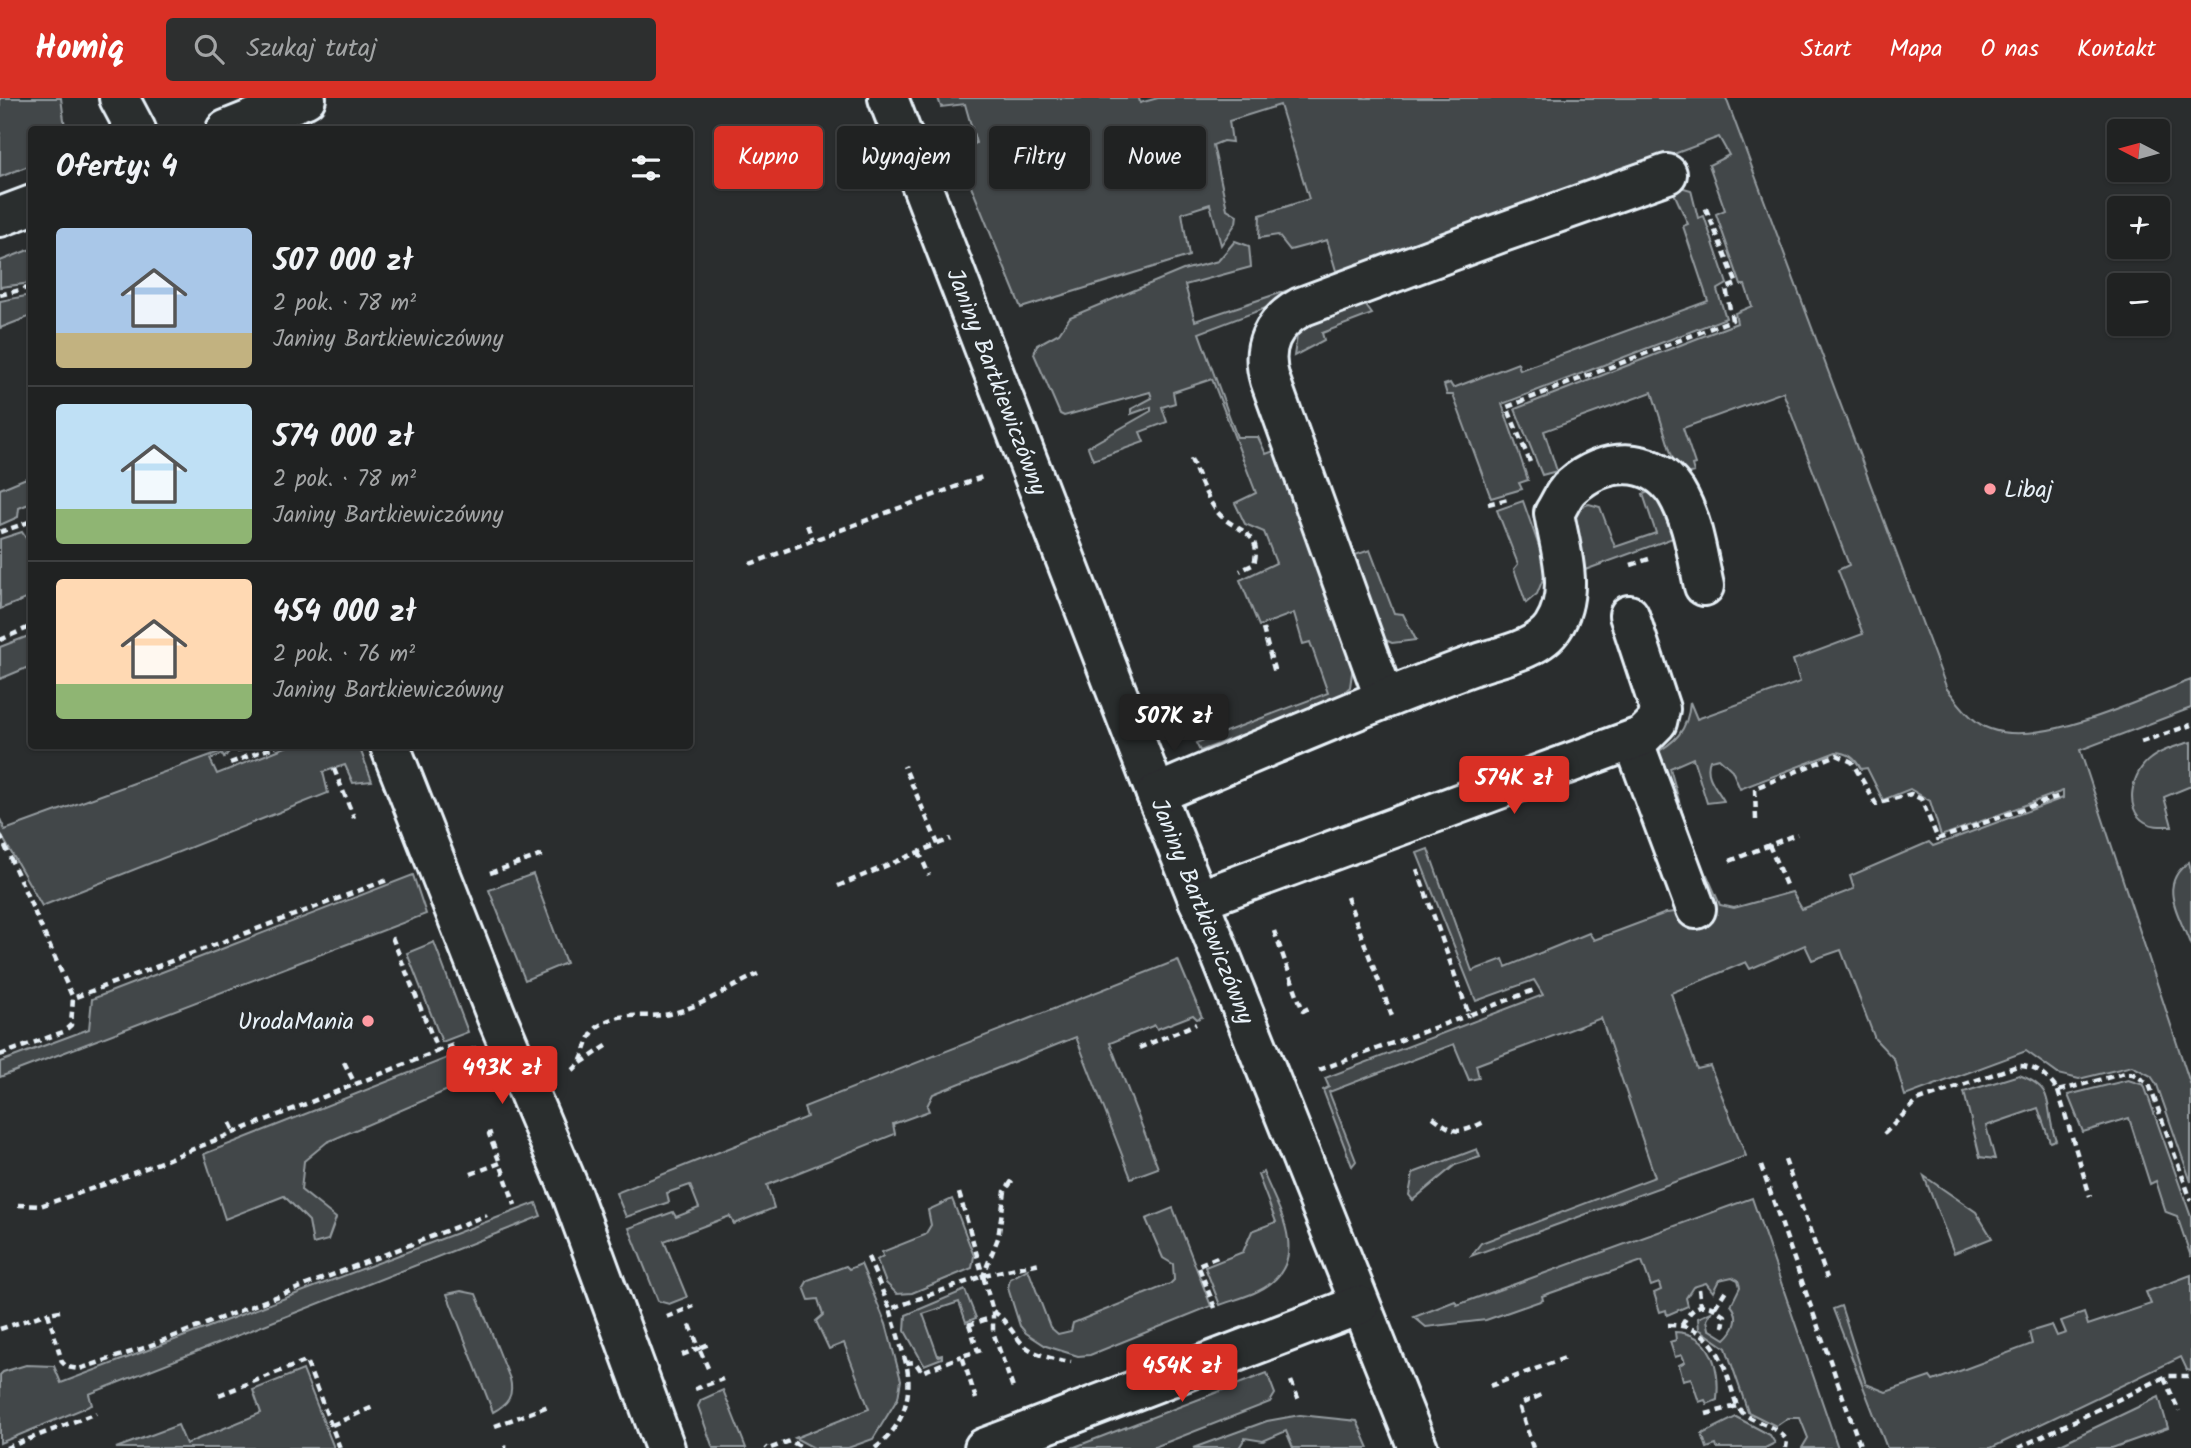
<!DOCTYPE html>
<html lang="pl">
<meta charset="utf-8">
<style>
:root{--surface:#202222;--page:#2d2f2f;--text:#f1f3f6;--muted:#a2a4a5;--line:#3d3f40;--accent:#d93025}
body{margin:0;font-family:Kalam,sans-serif;background:var(--page);color:var(--text);height:100vh;display:flex;flex-direction:column;font-size:26px;white-space:nowrap}
*{box-sizing:border-box;margin:0}
p{font-size:23px;color:var(--muted)}
.icon{flex:none;width:38px;height:38px;fill:none;stroke:currentColor;stroke-width:2;stroke-linecap:round;stroke-linejoin:round}
.map{position:relative;flex:1;overflow:hidden}
.side{position:absolute;left:28px;top:28px;width:665px;height:623px;display:flex;flex-direction:column;background:var(--surface);border-radius:7px;box-shadow:0 2px 5px #0004,0 0 0 2px var(--line)}
.side>*{flex:none}
.hud{position:absolute;left:714px;top:28px;width:665px;height:63px;display:flex;gap:14px}
.needle{width:46px;rotate:276deg}
.buttons{position:absolute;left:2107px;top:21px;display:grid;gap:14px}
.buttons a{display:grid;place-items:center;width:63px;height:63px;border-radius:7px;background:var(--surface);box-shadow:0 2px 5px #0004,0 0 0 2px var(--line);font-size:35px}
.price{position:absolute;translate:-50% -60px;padding:0 16px;border-radius:7px;background:var(--accent);color:#fff;font-size:23px;line-height:46px;filter:drop-shadow(0 2px 4px #0008)}
.price::after{content:'';position:absolute;left:50%;top:42px;width:21px;height:16px;margin-left:-10px;background:inherit;clip-path:polygon(0 0,100% 0,50% 100%)}
.price.on{background:#222;color:#fff}
ul{padding:0;list-style:none}
li{display:flex;align-items:center;gap:21px;height:175px;padding:0 28px}
li+li{border-top:2px solid var(--line)}
li span{display:grid;place-items:center;flex:none;width:196px;height:140px;border-radius:7px;color:#555}
li>.icon{margin-inline-start:auto}
span .icon{width:84px;height:84px;fill:#fffc;stroke-width:1}
li b{font-size:30px}
h2{display:flex;justify-content:space-between;align-items:center;height:84px;padding:0 28px;font-size:30px}
.chip{padding:0 24px;border-radius:7px;background:var(--surface);box-shadow:0 2px 5px #0004,0 0 0 2px var(--line);font-size:24px;line-height:63px}
.chip.on{background:var(--accent);color:#fff}
header{display:flex;align-items:center;gap:42px;box-sizing:border-box;height:98px;padding:0 35px;background:var(--accent);color:#fff}
header strong{font-size:33px}
nav{display:flex;gap:38px;margin-inline-start:auto;font-size:24px}
.search{width:490px;height:63px;background:var(--page);display:flex;align-items:center;gap:18px;box-sizing:border-box;padding:0 24px;border-radius:7px;color:var(--muted);font-size:26px}
.map>svg:first-child{display:block}
.green{fill:#424648;stroke:#959ca0;stroke-width:2}
.lines{fill:none;stroke-linecap:round;stroke-linejoin:round}
.minor-casing{stroke:#e8f1f8;stroke-width:44}
.path{stroke:#e8f1f8;stroke-width:4.5;stroke-dasharray:7 5;stroke-linecap:butt}
.minor{stroke:#2a2d2e;stroke-width:38}
.poi-dot{fill:#ff9aa2;stroke:#2a2d2e;stroke-width:2.5}
.labels{text-anchor:middle;stroke-width:7;stroke-linejoin:round;paint-order:stroke}
.street-label{font-size:24px;fill:#e8f1f8;stroke:#2a2d2e}
.poi-label{font-size:24px;fill:#e8f1f8;stroke:#2a2d2e;text-anchor:start}
</style>
<header>
<strong>Homiq</strong>
<div class="search"><svg class="icon" aria-label="search" viewBox="0 0 24 24"><circle cx="10" cy="10" r="6"/><path d="M15 15l6 6"/></svg>Szukaj tutaj</div>
<nav><a>Start</a><a>Mapa</a><a>O nas</a><a>Kontakt</a></nav>
</header>
<div class="map">
<svg width="2191" height="1350" viewBox="0 0 2191 1350">
<rect width="100%" height="100%" fill="#2a2d2e"/>
<filter id="ink" filterUnits="userSpaceOnUse"><feTurbulence type="fractalNoise" baseFrequency=".0143" numOctaves="2"/><feDisplacementMap in="SourceGraphic" scale="14" xChannelSelector="R" yChannelSelector="G"/><feConvolveMatrix kernelMatrix="1 2 1 2 8 2 1 2 1" color-interpolation-filters="sRGB"/></filter>
<g filter="url(#ink)">
<!-- green -->
<g class="green">
<polygon points="0,0 61,0 65,29 65,31 32,32 31,67 0,79"/>
<path d="M 938,0 L 1139,0 L 1140,5 L 1158,0 L 1726,0 L 1947,591 C 1959,605 1972,625 1990,631 C 2042,650 2140,601 2191,582 L 2191,610 L 2080,652 L 2191,988 L 2191,1084 L 2157,987 L 2151,978 L 2132,968 L 2079,981 L 2058,976 L 2026,953 L 1905,998 L 1894,961 L 1875,941 L 1841,852 L 1812,862 L 1805,847 L 1750,871 L 1746,864 L 1671,895 L 1697,971 L 1710,968 L 1746,1058 L 1471,1158 L 1481,1145 L 1655,1079 L 1601,920 L 1476,967 L 1479,980 L 1469,982 L 1454,946 L 1329,994 L 1356,1063 L 1352,1068 L 1323,992 L 1329,989 L 1325,980 L 1543,897 L 1534,882 L 1476,903 L 1417,755 L 1428,751 L 1472,873 L 1503,861 L 1506,869 L 1589,835 L 1594,842 L 1666,815 L 1686,813 L 1699,780 L 1707,777 L 1720,807 L 1734,810 L 1792,794 L 1802,811 L 1854,791 L 1850,778 L 1929,744 L 1933,748 L 2063,700 L 2063,693 L 1941,738 L 1930,703 L 1910,691 L 1883,702 L 1867,670 L 1861,671 C 1855,660 1849,655 1836,654 L 1740,691 L 1732,672 L 1719,660 L 1710,662 C 1704,678 1716,689 1724,703 L 1707,705 L 1693,660 L 1670,670 L 1684,721 L 1673,721 L 1650,658 C 1675,645 1688,633 1690,604 L 1697,621 L 1800,584 L 1793,562 L 1863,536 L 1838,472 L 1849,467 L 1783,294 L 1683,330 L 1695,366 L 1692,367 L 1694,374 L 1686,376 L 1676,371 L 1652,294 L 1544,333 L 1557,373 L 1542,377 L 1515,311 L 1737,225 L 1735,215 L 1752,208 L 1745,187 L 1741,187 L 1716,116 L 1725,112 L 1709,67 L 1729,57 L 1719,39 L 1199,235 L 1237,339 L 1258,339 L 1266,356 L 1279,351 L 1354,561 L 1350,589 L 1339,599 L 1200,653 L 1196,645 L 1328,595 L 1310,544 L 1303,546 L 1294,515 L 1259,528 L 1240,482 L 1276,465 L 1264,434 L 1245,426 L 1235,405 L 1256,395 L 1212,281 L 1173,294 L 1175,305 L 1162,309 L 1167,324 L 1140,334 L 1144,344 L 1093,362 L 1088,349 L 1151,313 L 1151,309 L 1131,316 L 1131,311 L 1152,300 L 1150,294 L 1064,318 L 1060,316 L 1034,256 L 1037,247 L 1059,235 L 1070,219 L 1183,172 L 1218,163 L 1235,143 L 1249,148 L 1251,169 L 1185,187 L 1195,223 L 1337,176 L 1327,142 L 1290,152 L 1278,137 L 1259,140 L 1260,117 L 1309,101 L 1280,7 L 1229,23 L 1232,44 L 1223,43 L 1213,47 L 1227,111 L 1237,117 L 1236,125 L 1221,147 L 1210,106 L 1182,115 L 1189,158 L 1021,210 L 958,56 L 976,45 L 965,6 L 941,9 Z"/>
<polygon points="1670,86 1691,92 1698,120 1704,118 1727,186 1717,192 1726,220 1502,306 1528,382 1519,385 1522,391 1491,400 1453,297 1447,297 1444,287 1450,285 1453,290 1518,265 1520,272 1708,203 1683,128 1688,126"/>
<polygon points="31,151 31,185 0,189 0,163"/>
<polygon points="31,197 31,218 0,230 0,203"/>
<polygon points="1361,201 1372,216 1322,235 1324,242 1294,258 1297,238 1304,228"/>
<polygon points="31,378 31,405 19,410 18,419 0,427 0,391"/>
<polygon points="1658,391 1673,440 1574,476 1574,411 1589,406 1600,409 1615,449 1656,435 1643,396"/>
<polygon points="1523,403 1547,471 1537,496 1526,505 1514,471 1518,466 1497,412"/>
<polygon points="22,434 31,448 31,499 0,511 0,441"/>
<polygon points="1370,452 1394,515 1403,516 1416,542 1392,545 1379,539 1349,463 1355,457"/>
<polygon points="31,537 31,568 0,581 0,549"/>
<path d="M 2191,644 L 2191,688 L 2164,699 L 2172,728 C 2163,728 2153,729 2145,724 C 2123,711 2132,674 2150,661 C 2160,653 2179,647 2191,644 Z"/>
<polygon points="288,648 359,648 372,683 353,685 345,667 323,674 328,695 42,808 0,735 0,721 5,732 233,649 224,660 222,656 210,661 217,676"/>
<path d="M 2189,764 L 2191,772 L 2191,848 C 2180,818 2156,787 2189,764 Z"/>
<polygon points="533,776 566,865 525,882 489,792"/>
<polygon points="413,777 426,816 0,979 0,964 89,931 92,901"/>
<polygon points="434,844 468,934 442,944 407,855"/>
<polygon points="1178,862 1202,919 1197,921 1193,917 1157,931 1155,927 1110,945 1158,1070 1131,1080 1076,939 933,996 927,1008 929,1013 893,1026 895,1036 767,1087 774,1110 734,1126 730,1118 664,1143 687,1199 669,1206 658,1203 629,1130 673,1114 676,1119 699,1110 690,1087 667,1095 669,1104 626,1119 616,1095 807,1019 804,1009"/>
<polygon points="475,949 485,976 327,1044 304,1063 301,1092 336,1120 328,1142 313,1146 309,1123 284,1098 225,1121 204,1056"/>
<path d="M 2019,977 C 2059,991 2043,1010 2056,1042 L 2050,1044 L 2038,1010 L 1986,1028 L 1995,1061 L 1980,1059 L 1964,994 Z"/>
<polygon points="2128,982 2144,987 2191,1119 2191,1159 2177,1118 2166,1114 2156,1083 2150,1086 2129,1020 2083,1034 2068,997"/>
<polygon points="1477,1051 1480,1059 1455,1067 1413,1102 1409,1097 1413,1075"/>
<path d="M 1263,1074 C 1277,1109 1308,1155 1271,1185 C 1258,1196 1236,1201 1220,1207 L 1205,1169 L 1243,1154 L 1252,1133 L 1276,1124 L 1258,1077 Z"/>
<polygon points="1924,1078 1976,1114 1992,1140 1954,1155"/>
<path d="M 1752,1100 L 1838,1350 L 1802,1350 L 1808,1340 L 1800,1320 L 1788,1320 L 1776,1328 L 1748,1314 L 1726,1250 L 1699,1231 L 1698,1220 L 1711,1214 L 1707,1222 L 1709,1231 L 1725,1241 C 1735,1232 1741,1219 1731,1207 L 1740,1189 L 1738,1182 L 1732,1179 L 1719,1182 L 1713,1194 L 1706,1185 L 1693,1189 L 1686,1200 L 1688,1208 L 1667,1217 L 1666,1212 L 1660,1214 L 1654,1195 L 1661,1192 L 1659,1185 L 1651,1188 L 1642,1163 L 1542,1198 L 1543,1202 L 1486,1222 L 1426,1229 L 1414,1219 L 1455,1203 L 1457,1207 Z"/>
<polygon points="952,1101 974,1158 972,1170 912,1195 897,1196 886,1185 877,1162 883,1158 882,1154 925,1137 931,1127 928,1112"/>
<polygon points="536,1105 541,1118 89,1296 92,1307 0,1345 0,1277 3,1274 26,1267 54,1268 61,1285"/>
<polygon points="1173,1110 1211,1208 1090,1257 1078,1258 1046,1248 1026,1235 1020,1228 1008,1190 1010,1181 1028,1171 1050,1229 1058,1236 1071,1233 1073,1225 1170,1186 1174,1182 1173,1166 1163,1160 1146,1121"/>
<polygon points="861,1166 886,1226 901,1282 898,1300 873,1341 848,1350 814,1350 795,1340 869,1311 844,1245 829,1251 816,1223 823,1217 818,1201 809,1202 804,1189 808,1182 846,1168 849,1171"/>
<polygon points="2191,1177 2191,1273 2187,1272 2181,1259 1991,1350 1887,1350 1833,1211 1841,1208 1866,1286 1886,1294 1930,1279 1933,1283 2032,1246 2029,1234 2052,1227 2057,1238 2066,1235 2061,1223 2084,1215 2088,1227 2151,1206 2146,1194"/>
<polygon points="965,1192 976,1220 966,1224 959,1204 923,1216 938,1258 942,1257 942,1260 924,1267 905,1233 906,1217"/>
<path d="M 461,1193 L 476,1196 L 510,1281 C 514,1298 508,1306 493,1314 L 447,1196 Z"/>
<path d="M 1675,1234 C 1713,1235 1720,1272 1717,1302 L 1707,1306 L 1705,1302 L 1699,1304 L 1691,1280 L 1683,1282 L 1679,1267 L 1685,1264 L 1682,1257 L 1675,1259 L 1670,1244 L 1676,1242 Z"/>
<polygon points="303,1272 334,1350 116,1350 178,1327 186,1346 261,1315 253,1292"/>
<polygon points="1267,1275 1275,1296 1270,1304 1152,1350 1072,1350"/>
<polygon points="723,1292 746,1350 713,1350 698,1308 701,1302"/>
<polygon points="2159,1299 2168,1330 2112,1350 2052,1350"/>
<polygon points="1300,1317 1357,1323 1369,1350 1293,1350 1286,1333 1263,1343 1245,1340 1239,1350 1193,1350 1267,1323"/>
<polygon points="1736,1319 1770,1337 1775,1345 1765,1350 1717,1350 1716,1347 1707,1350 1702,1336"/>
</g>
<g class="lines">
<!-- minor casing -->
<g class="minor-casing">
<g id="minor">
<polyline points="119,0 136,32"/>
<path id="s1" d="M 888,0 L 1156,696 L 1418,1350"/>
<polyline points="226,32 306,0"/>
<polyline points="0,119 32,107"/>
<path d="M 1384,599 L 1270,282 C 1260,249 1272,225 1301,209 L 1500,135 L 1667,76"/>
<polyline points="1633,642 1696,811"/>
<polyline points="390,648 496,917 572,1097 665,1350"/>
<path d="M 1156,696 C 1263,651 1368,605 1477,566 C 1501,558 1539,551 1553,529 C 1576,494 1560,451 1554,415 C 1560,406 1564,394 1572,388 C 1603,360 1651,356 1676,394 C 1693,422 1697,457 1704,488"/>
<polyline points="1198,802 1643,638 1657,624 1660,611 1629,517"/>
<polyline points="984,1350 1359,1207"/>
</g>
</g>
<!-- path -->
<g class="path">
<polyline points="0,197 32,189"/>
<path d="M 1191,361 C 1198,378 1205,397 1216,412 C 1231,434 1264,430 1254,466 L 1240,473"/>
<polyline points="1530,364 1507,309 1732,222 1726,190 1737,186 1704,106"/>
<polyline points="1488,406 1508,401"/>
<polyline points="807,427 813,442"/>
<polyline points="0,434 32,423"/>
<polyline points="750,466 982,379"/>
<polyline points="1631,467 1649,461"/>
<polyline points="1263,531 1275,575"/>
<polyline points="0,542 32,528"/>
<polyline points="2141,644 2191,627"/>
<polyline points="237,648 242,660"/>
<polyline points="230,665 276,648"/>
<polyline points="334,671 354,720"/>
<polyline points="1756,722 1755,690 1837,657 1852,664 1876,706 1911,696 1921,701 1938,741 2060,698"/>
<polyline points="0,737 73,900"/>
<polyline points="938,746 951,741"/>
<polyline points="1769,747 1786,787"/>
<polyline points="919,754 929,777"/>
<polyline points="1730,763 1797,736"/>
<polyline points="1417,771 1469,917 1534,892"/>
<polyline points="490,775 542,757"/>
<polyline points="838,788 938,746 904,668"/>
<polyline points="1347,799 1393,921"/>
<polyline points="1274,833 1303,913 1311,909"/>
<polyline points="392,839 438,953 456,946"/>
<polyline points="1139,950 1196,926"/>
<polyline points="0,957 63,934 71,927 73,900 390,781"/>
<polyline points="344,964 355,986"/>
<polyline points="581,965 608,947"/>
<path d="M 573,972 C 588,960 584,938 600,927 C 621,912 646,921 669,916 C 699,910 730,889 758,876"/>
<polyline points="1319,972 1469,917"/>
<polyline points="2058,993 2090,1098"/>
<path d="M 1433,1019 C 1456,1036 1457,1037 1484,1024"/>
<polyline points="230,1025 235,1035"/>
<polyline points="492,1035 489,1036 500,1065"/>
<path d="M 1884,1036 L 1917,1003 L 2017,968 C 2037,968 2047,978 2058,993 L 2125,975 L 2133,976 L 2149,986 L 2191,1102"/>
<polyline points="1785,1062 1827,1180"/>
<polyline points="1761,1068 1861,1350"/>
<polyline points="471,1076 500,1065 515,1107"/>
<polyline points="959,1095 983,1178 998,1140 1005,1093 1014,1080"/>
<polyline points="18,1107 40,1108 106,1086 438,953"/>
<polyline points="868,1159 890,1211"/>
<polyline points="984,1177 1040,1165"/>
<polyline points="1699,1191 1701,1207"/>
<polyline points="1715,1209 1728,1189"/>
<polyline points="1215,1210 1198,1167 1220,1158"/>
<polyline points="60,1213 48,1215 62,1264 67,1269 79,1271 141,1251 487,1117"/>
<path d="M 993,1213 C 1005,1221 1010,1231 1019,1242 C 1031,1257 1053,1261 1071,1264"/>
<polyline points="667,1219 694,1208"/>
<polyline points="969,1226 978,1253"/>
<polyline points="968,1227 991,1220"/>
<path d="M 1668,1227 C 1708,1226 1721,1255 1731,1289 C 1734,1297 1735,1307 1742,1314 C 1755,1326 1778,1327 1787,1343 L 1786,1350"/>
<path d="M 1682,1227 C 1694,1205 1705,1201 1725,1218 L 1723,1229"/>
<polyline points="0,1231 48,1215"/>
<polyline points="682,1257 699,1250 690,1227"/>
<polyline points="906,1265 890,1211 983,1178 993,1213 993,1234 1013,1290"/>
<polyline points="708,1270 699,1250 709,1246"/>
<polyline points="2164,1280 2179,1313"/>
<polyline points="1291,1283 1300,1305"/>
<polyline points="1490,1288 1565,1260"/>
<polyline points="695,1291 723,1281"/>
<polyline points="219,1297 306,1263 340,1350"/>
<polyline points="976,1301 962,1258 981,1252"/>
<polyline points="1706,1316 1737,1308"/>
<polyline points="332,1327 373,1309"/>
<polyline points="495,1328 548,1308"/>
<polyline points="504,1349 507,1350"/>
<polyline points="766,1349 767,1350"/>
<polyline points="6,1350 96,1315"/>
<polyline points="771,1350 790,1343 804,1350"/>
<path d="M 875,1350 C 902,1331 914,1297 906,1265 L 915,1264 L 922,1274 L 962,1258"/>
<polyline points="1533,1350 1520,1310 1523,1305 1541,1297"/>
<polyline points="2018,1350 2167,1278 2191,1278"/>
</g>
<!-- minor -->
<use href="#minor" class="minor"/>
</g>
</g>
<!-- markers -->
<g class="poi-dot">
<circle cx="1990" cy="391" r="7"/>
<circle cx="368" cy="923" r="7"/>
</g>
<g class="labels">
<!-- street labels -->
<g class="street-label">
<text dy="8" stroke="none"><textPath href="#s1" startOffset="304">Janiny Bartkiewiczówny</textPath></text>
<text dy="8" stroke="none"><textPath href="#s1" startOffset="872">Janiny Bartkiewiczówny</textPath></text>
</g>
<!-- poi labels -->
<g class="poi-label">
<text x="2004" y="399">Libaj</text>
<text x="354" y="931" text-anchor="end">UrodaMania</text>
</g>
</g>
</svg>
<div class="buttons">
<a><svg class="needle" viewBox="-14 -14 28 28"><path d="M0-13l5 13h-10z" fill="#e53935"/><path d="M0 13l5-13h-10z" fill="#a2a4a5"/></svg></a>
<a>+</a>
<a>−</a>
</div>
<b class="price on" style="left:1174px;top:656px">507K zł</b>
<b class="price" style="left:1514px;top:718px">574K zł</b>
<b class="price" style="left:502px;top:1008px">493K zł</b>
<b class="price" style="left:1182px;top:1306px">454K zł</b>
<div class="hud">
<a class="chip on">Kupno</a>
<a class="chip">Wynajem</a>
<a class="chip">Filtry</a>
<a class="chip">Nowe</a>
</div>
<section class="side">
<h2>Oferty: 4<svg class="icon" aria-label="filters" viewBox="0 0 24 24"><path d="M4 7h16M4 17h16"/><circle cx="9" cy="7" r="2"/><circle cx="15" cy="17" r="2"/></svg></h2>
<ul>
<li><span style="background:linear-gradient(#a9c7e8 75%,#c2b280 0)"><svg class="icon" aria-label="home" viewBox="0 0 24 24"><path d="M3 11l9-7 9 7M6 9v11h12V9"/></svg></span><div><b>507 000 zł</b><p>2 pok. · 78 m²</p><p>Janiny Bartkiewiczówny</p></div></li>
<li><span style="background:linear-gradient(#bfe0f5 75%,#8fb573 0)"><svg class="icon" aria-label="home" viewBox="0 0 24 24"><path d="M3 11l9-7 9 7M6 9v11h12V9"/></svg></span><div><b>574 000 zł</b><p>2 pok. · 78 m²</p><p>Janiny Bartkiewiczówny</p></div></li>
<li><span style="background:linear-gradient(#ffd9b3 75%,#8fb573 0)"><svg class="icon" aria-label="home" viewBox="0 0 24 24"><path d="M3 11l9-7 9 7M6 9v11h12V9"/></svg></span><div><b>454 000 zł</b><p>2 pok. · 76 m²</p><p>Janiny Bartkiewiczówny</p></div></li>
</ul>
</section>
</div>
